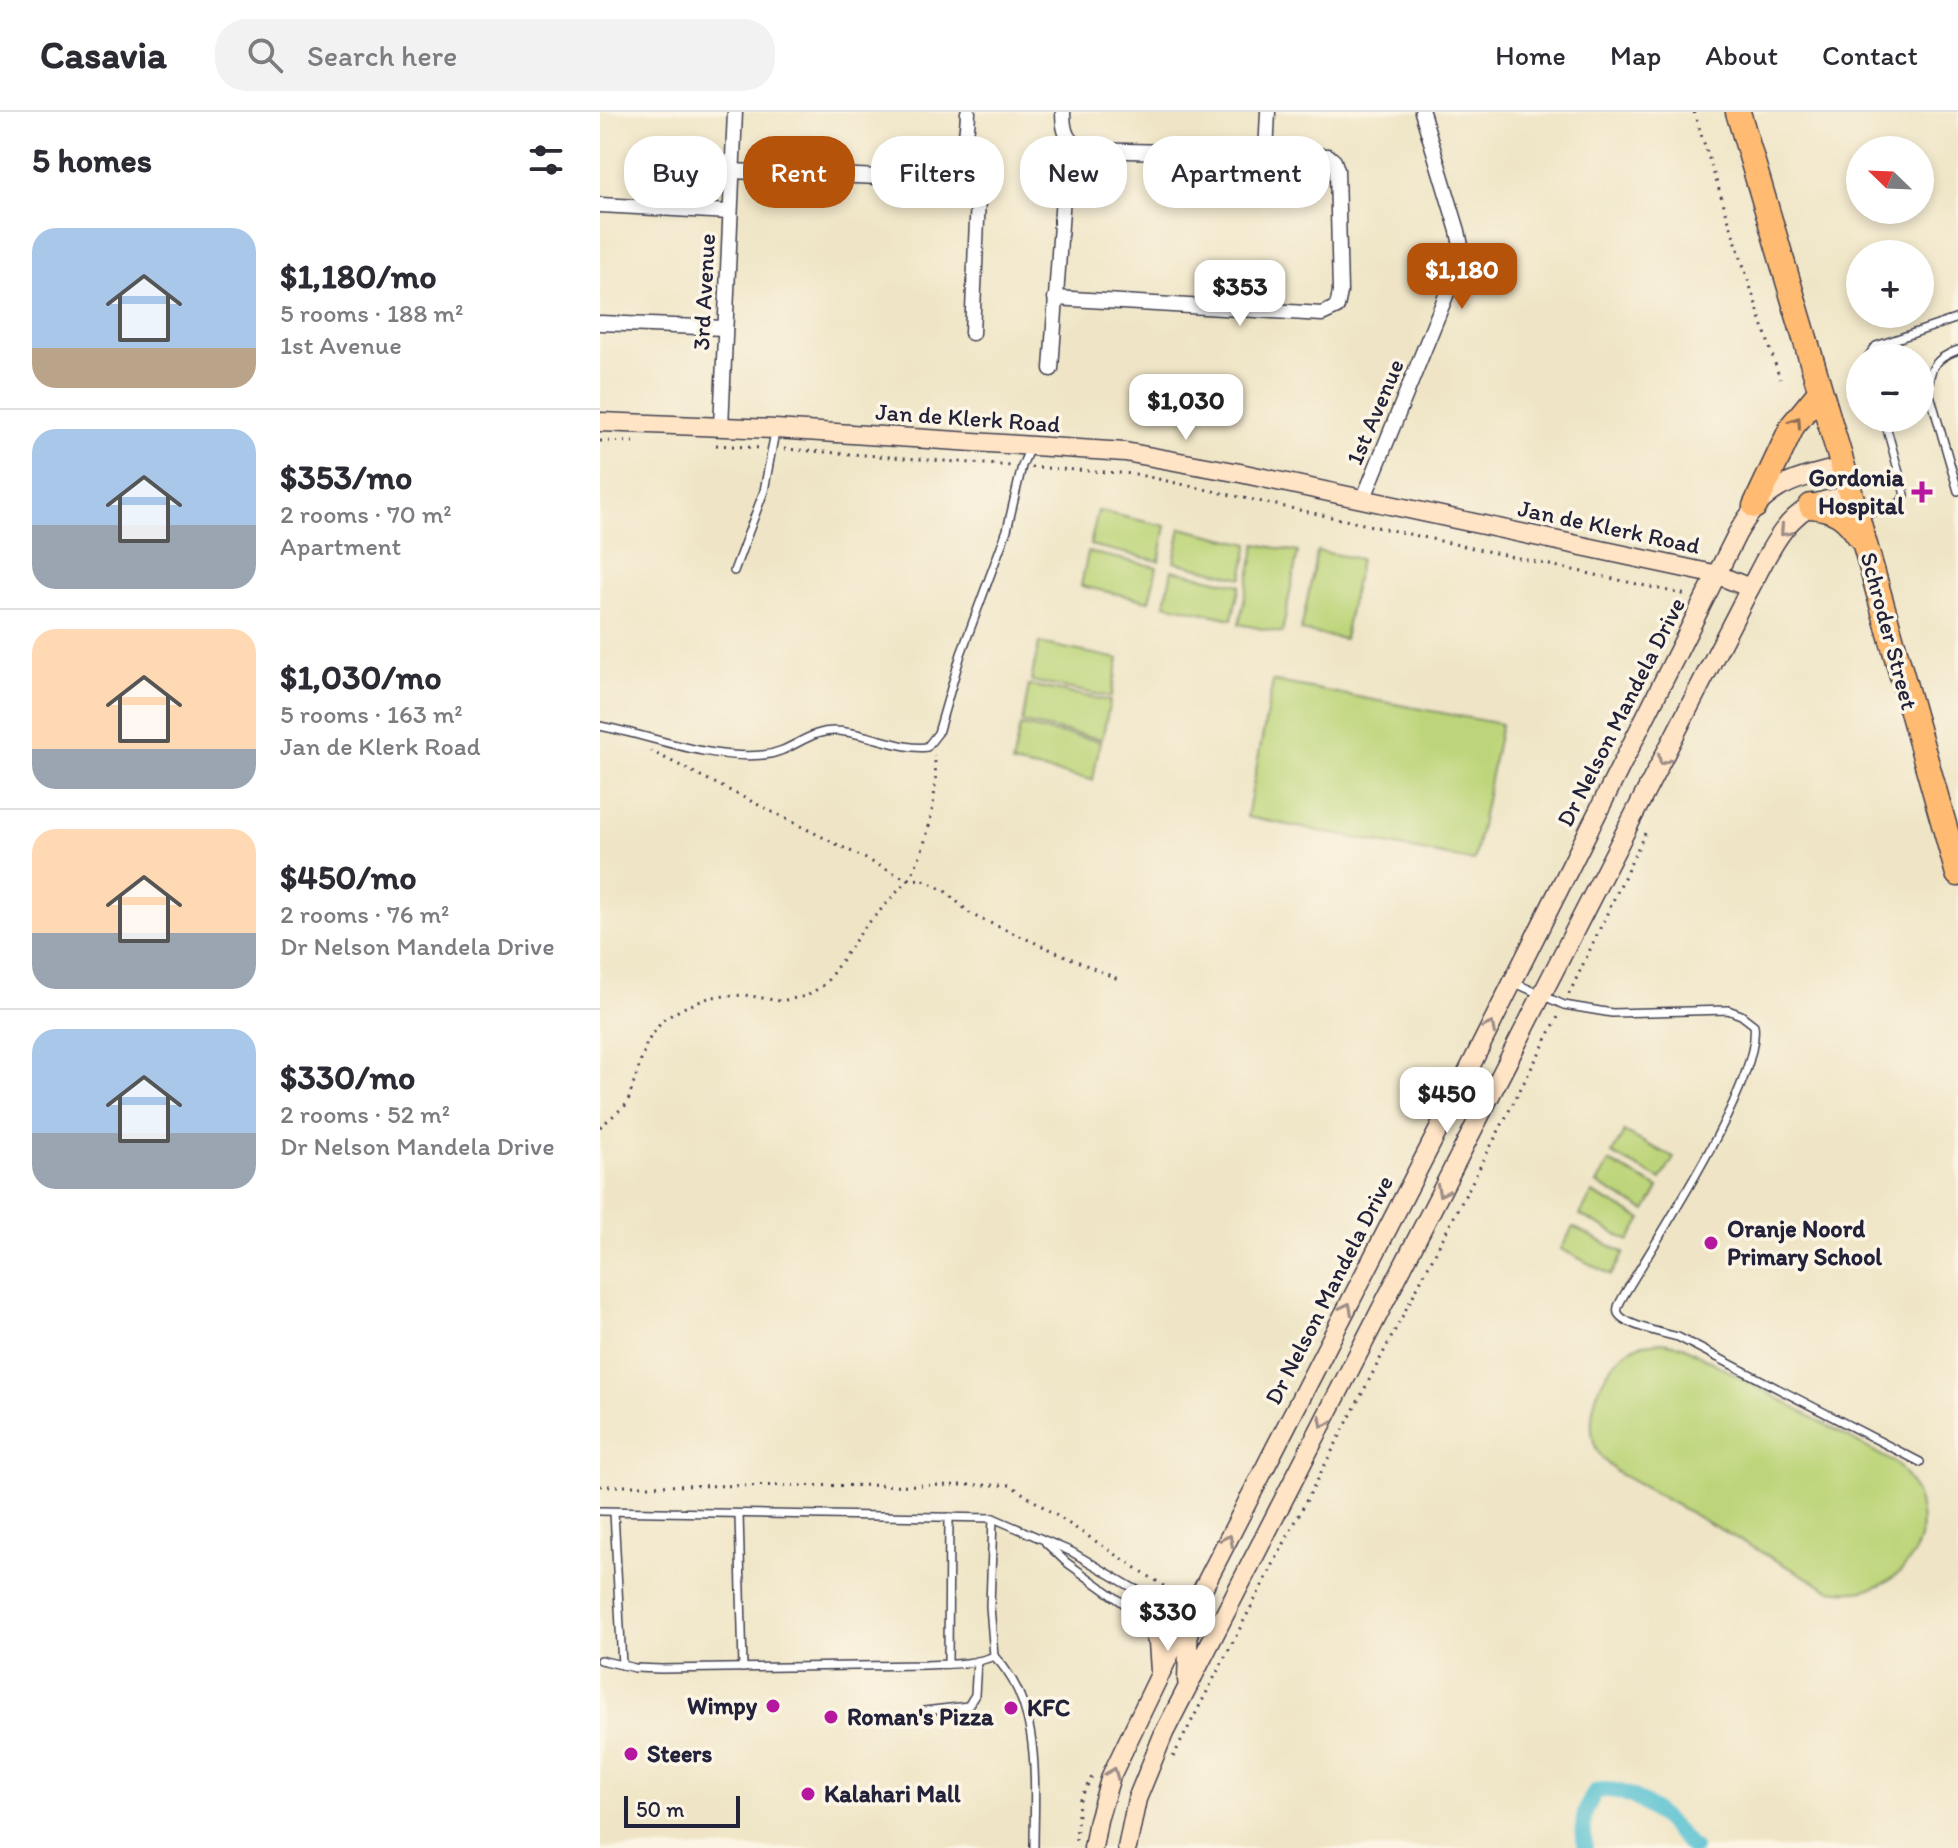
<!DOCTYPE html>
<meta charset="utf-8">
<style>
:root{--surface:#fff;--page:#f2f2f3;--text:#2b2b33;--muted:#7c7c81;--line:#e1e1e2;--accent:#b45309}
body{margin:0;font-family:Itim,sans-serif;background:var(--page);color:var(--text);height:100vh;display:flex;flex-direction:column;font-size:30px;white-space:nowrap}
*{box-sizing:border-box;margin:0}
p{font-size:26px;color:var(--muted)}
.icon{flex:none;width:44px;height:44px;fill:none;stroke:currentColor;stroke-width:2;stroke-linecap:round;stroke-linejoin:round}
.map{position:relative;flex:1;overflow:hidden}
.panel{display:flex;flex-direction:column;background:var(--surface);width:600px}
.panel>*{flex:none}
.top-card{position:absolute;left:24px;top:24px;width:760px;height:72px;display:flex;gap:16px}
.needle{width:52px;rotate:293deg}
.buttons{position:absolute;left:1246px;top:24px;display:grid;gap:16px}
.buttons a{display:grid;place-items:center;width:88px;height:88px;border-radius:50%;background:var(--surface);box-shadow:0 4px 12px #0003;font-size:40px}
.scale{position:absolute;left:24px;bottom:20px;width:116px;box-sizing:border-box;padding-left:8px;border:4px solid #22223b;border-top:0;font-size:22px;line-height:28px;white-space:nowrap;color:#22223b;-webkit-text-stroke:6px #fcf5e5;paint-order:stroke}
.price{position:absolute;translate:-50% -68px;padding:0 18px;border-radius:16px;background:#fff;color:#222;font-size:26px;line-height:52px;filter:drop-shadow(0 2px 4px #0008)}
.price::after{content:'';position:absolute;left:50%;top:48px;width:24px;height:18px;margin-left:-12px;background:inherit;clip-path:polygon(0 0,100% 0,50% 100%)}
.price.on{background:var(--accent);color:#fff}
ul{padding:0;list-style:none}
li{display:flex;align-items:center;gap:24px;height:200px;padding:0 32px}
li+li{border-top:2px solid var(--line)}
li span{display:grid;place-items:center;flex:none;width:224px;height:160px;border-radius:24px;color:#555}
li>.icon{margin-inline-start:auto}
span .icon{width:96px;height:96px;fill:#fffc;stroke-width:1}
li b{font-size:34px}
h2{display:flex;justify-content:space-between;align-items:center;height:96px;padding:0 32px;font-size:34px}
.chip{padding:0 28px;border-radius:32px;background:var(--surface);box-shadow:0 4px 12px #0003;font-size:28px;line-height:72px}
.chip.on{background:var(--accent);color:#fff}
header{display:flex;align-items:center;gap:48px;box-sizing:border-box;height:112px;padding:0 40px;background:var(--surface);border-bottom:2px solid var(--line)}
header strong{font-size:38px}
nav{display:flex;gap:44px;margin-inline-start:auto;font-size:28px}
.search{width:560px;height:72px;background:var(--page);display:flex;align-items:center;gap:20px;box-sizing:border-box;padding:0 28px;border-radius:32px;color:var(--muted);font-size:30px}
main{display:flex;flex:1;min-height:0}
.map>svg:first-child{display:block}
.green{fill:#bdd57a;stroke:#707c5a;stroke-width:2}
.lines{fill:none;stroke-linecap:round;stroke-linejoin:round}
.canal{stroke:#56c1d2;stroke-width:16}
.lane-casing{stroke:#413f50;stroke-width:10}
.street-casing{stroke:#413f50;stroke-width:17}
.secondary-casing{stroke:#413f50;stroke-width:21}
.highway-casing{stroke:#413f50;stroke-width:27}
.path{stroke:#413f50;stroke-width:3;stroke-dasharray:2 6;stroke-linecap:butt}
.lane{stroke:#fff;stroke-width:7}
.street{stroke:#fff;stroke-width:14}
.secondary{stroke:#ffe4c6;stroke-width:18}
.highway{stroke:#ffbb71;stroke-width:24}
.oneway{stroke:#906e56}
.oneway2{stroke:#9c8d87}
.poi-dot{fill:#b5179e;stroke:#fcf5e5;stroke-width:3}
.labels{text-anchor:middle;stroke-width:7;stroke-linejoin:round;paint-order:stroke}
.street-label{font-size:24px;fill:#22223b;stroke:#fcf5e5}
.poi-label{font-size:24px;font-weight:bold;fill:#22223b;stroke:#fcf5e5;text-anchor:start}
</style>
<header>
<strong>Casavia</strong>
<div class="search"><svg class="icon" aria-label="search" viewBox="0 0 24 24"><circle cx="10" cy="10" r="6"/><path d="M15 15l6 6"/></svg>Search here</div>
<nav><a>Home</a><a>Map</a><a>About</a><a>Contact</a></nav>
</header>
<main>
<section class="panel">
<h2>5 homes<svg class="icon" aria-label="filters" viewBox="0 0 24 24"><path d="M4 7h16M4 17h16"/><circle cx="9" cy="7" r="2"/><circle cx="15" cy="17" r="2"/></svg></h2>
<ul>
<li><span style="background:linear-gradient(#a9c7e8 75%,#b9a48a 0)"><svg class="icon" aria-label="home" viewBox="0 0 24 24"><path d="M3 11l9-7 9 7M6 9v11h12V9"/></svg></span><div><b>$1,180/mo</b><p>5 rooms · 188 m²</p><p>1st Avenue</p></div></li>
<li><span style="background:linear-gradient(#a9c7e8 60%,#9aa5b1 0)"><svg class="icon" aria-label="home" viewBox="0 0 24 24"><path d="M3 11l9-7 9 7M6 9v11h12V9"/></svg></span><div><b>$353/mo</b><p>2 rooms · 70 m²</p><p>Apartment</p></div></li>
<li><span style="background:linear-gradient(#ffd9b3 75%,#9aa5b1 0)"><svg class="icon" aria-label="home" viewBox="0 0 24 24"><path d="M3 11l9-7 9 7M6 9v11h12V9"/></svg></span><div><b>$1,030/mo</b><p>5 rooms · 163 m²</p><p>Jan de Klerk Road</p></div></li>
<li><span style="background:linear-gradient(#ffd9b3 65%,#9aa5b1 0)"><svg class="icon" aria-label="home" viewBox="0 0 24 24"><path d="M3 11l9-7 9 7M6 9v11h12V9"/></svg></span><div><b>$450/mo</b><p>2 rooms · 76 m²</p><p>Dr Nelson Mandela Drive</p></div></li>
<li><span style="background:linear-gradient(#a9c7e8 65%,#9aa5b1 0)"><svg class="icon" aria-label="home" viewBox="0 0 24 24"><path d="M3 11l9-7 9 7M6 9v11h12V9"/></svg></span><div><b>$330/mo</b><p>2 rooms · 52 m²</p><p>Dr Nelson Mandela Drive</p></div></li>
</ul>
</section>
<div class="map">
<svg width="1358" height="1736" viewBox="0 0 1358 1736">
<rect width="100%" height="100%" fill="#fcf5e5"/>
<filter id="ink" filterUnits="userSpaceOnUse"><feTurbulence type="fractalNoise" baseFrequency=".0125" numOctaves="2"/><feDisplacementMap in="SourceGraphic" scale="16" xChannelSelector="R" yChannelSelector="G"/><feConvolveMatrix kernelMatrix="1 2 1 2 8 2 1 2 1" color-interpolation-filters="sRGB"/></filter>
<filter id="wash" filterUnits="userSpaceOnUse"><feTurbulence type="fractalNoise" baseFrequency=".006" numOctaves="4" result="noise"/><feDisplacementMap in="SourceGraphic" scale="32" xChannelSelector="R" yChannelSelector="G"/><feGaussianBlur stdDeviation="1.8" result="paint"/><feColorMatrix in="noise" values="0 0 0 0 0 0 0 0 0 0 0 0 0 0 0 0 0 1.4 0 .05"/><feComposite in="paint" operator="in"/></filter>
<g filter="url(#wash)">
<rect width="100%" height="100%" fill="#efe5c6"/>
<!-- green -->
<g class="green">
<polygon points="498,399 566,414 559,449 490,433"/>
<polygon points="581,416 649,432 642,466 574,450"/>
<polygon points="656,432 698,440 682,521 639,512"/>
<polygon points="717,439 760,447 744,527 701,519"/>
<polygon points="488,440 557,455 549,489 481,474"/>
<polygon points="572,458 640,473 632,507 565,492"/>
<polygon points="439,531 519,547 511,585 431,569"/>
<polygon points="673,569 901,612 874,749 647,705"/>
<polygon points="429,573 510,589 502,627 422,611"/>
<polygon points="420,614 500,629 493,668 412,652"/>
<polygon points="1024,1020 1074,1046 1061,1068 1012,1042"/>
<polygon points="1009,1050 1059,1076 1046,1099 997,1072"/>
<polygon points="992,1081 1042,1107 1029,1129 980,1103"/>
<polygon points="973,1115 1024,1141 1011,1163 961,1137"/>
<path d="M 1062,1230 L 1083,1234 L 1295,1351 C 1353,1409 1310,1491 1230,1478 L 1016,1360 C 1009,1353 1000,1346 996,1336 C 982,1301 1004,1243 1043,1232 C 1049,1231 1056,1231 1062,1230 Z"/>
</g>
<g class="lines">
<!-- canal -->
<path class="canal" d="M 985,1736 C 982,1710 982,1700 996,1679 C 1035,1671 1068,1711 1093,1736"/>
</g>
</g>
<g filter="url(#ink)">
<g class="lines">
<!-- lane casing -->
<g class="lane-casing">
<g id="lane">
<path d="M 1358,238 C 1336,246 1328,256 1329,279 L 1358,379"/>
<polyline points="1267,246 1276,234 1358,206"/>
<polyline points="1262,404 1300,391 1305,383 1284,306"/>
<polyline points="134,459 164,379 175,320"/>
<path d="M 0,614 C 53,624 108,648 163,643 C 191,641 209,617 237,619 C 264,620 305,639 327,635 L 338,621 L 361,542 L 407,418 L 422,354 L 430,335"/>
<path d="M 915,871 L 964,893 L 1012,901 L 1128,898 L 1141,903 L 1154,913 C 1162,969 1055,1130 1024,1183 C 1021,1189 1016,1195 1018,1201 C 1023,1213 1066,1222 1078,1225 L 1320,1350"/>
<polyline points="0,1399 393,1406 472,1440 533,1476 587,1502"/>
<polyline points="14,1400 22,1553"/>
<polyline points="139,1402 143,1556"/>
<polyline points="446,1431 466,1450 544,1506"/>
<path d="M 394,1544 C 443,1593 434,1673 434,1736"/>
<path d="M 0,1548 L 35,1556 L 61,1557 L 326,1553 C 349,1552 373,1553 394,1544 L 390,1494 L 393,1406"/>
<polyline points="348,1552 349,1405"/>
<polyline points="324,1599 368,1594 375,1583 377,1549"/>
</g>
</g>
<!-- street casing -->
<g class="street-casing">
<g id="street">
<polyline points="666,42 668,0"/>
<polyline points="358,48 378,86 372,221"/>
<path d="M 131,59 L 331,67 C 363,57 367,30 368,0"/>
<polyline points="0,93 130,100"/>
<path d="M 455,186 L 722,202 L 737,195 L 740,180 L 737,58 L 734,49 L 728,44 L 486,38 C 466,32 463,18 463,0"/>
<polyline points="0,211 124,216"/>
<polyline points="451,257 467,26"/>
<polyline points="121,315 135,0"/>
<polyline points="763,388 860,149 861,134 858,119 822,0"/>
</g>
</g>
<!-- secondary casing -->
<g class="secondary-casing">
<g id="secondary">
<polyline points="0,310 175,317 525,340 640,361 1118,463 1150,476"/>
<polyline points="546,1508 558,1530 560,1559"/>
<polyline points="587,1569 589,1507"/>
<path d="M 493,1736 L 498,1708 L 511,1664 L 577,1527 L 845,1005 L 1137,422 C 1165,372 1192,368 1243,355"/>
<path d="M 527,1736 L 537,1687 L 564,1621 L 1150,476 C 1167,445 1184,402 1220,390 C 1230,387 1241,385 1251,383"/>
</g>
</g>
<!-- highway casing -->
<g class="highway-casing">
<g id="highway">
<polyline points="1138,0 1243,355 1358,762"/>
<polyline points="1155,394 1193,313 1220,280"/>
<path d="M 1211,394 C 1235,396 1247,405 1260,425"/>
</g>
</g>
<!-- path -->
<g class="path">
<polyline points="1094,0 1180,267"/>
<polyline points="0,329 33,330"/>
<polyline points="116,333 161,336"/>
<polyline points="184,337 412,354"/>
<polyline points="431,355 535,362 1087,483"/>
<path d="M 309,767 C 327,737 340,678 334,643"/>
<polyline points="308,768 322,767 345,779 372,803 520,868"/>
<polyline points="969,882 1046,719"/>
<polyline points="0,1015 27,992 47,930 63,908 83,896 111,885 145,883 180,889 207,884 225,872 264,816 308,768 51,639"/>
<polyline points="0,1374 410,1373 579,1484"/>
<polyline points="573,1645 959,903"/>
<polyline points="476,1728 479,1689 493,1663"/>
</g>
<!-- lane -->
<use href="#lane" class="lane"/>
<!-- street -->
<use href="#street" class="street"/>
<!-- secondary -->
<use href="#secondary" class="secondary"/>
<!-- highway -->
<use href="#highway" class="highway"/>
</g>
<!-- one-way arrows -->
<defs><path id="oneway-chevron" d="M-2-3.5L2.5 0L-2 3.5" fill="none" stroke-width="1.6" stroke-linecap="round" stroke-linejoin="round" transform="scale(2)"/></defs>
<use class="oneway" href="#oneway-chevron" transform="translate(1196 310) rotate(-56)"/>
<g class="oneway2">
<use href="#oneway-chevron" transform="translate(1185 419) rotate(132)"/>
<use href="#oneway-chevron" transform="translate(1063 648) rotate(117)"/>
<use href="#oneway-chevron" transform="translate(890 915) rotate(-63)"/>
<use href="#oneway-chevron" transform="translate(842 1079) rotate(117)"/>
<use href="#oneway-chevron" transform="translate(747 1196) rotate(-63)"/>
<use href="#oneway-chevron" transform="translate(724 1310) rotate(117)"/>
<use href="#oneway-chevron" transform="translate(628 1428) rotate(-63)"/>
<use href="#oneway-chevron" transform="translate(513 1661) rotate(-68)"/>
</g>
</g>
<!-- markers -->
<g class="poi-dot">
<path d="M1318 368h8v8h8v8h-8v8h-8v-8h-8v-8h8z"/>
<circle cx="1111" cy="1131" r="8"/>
<circle cx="173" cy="1594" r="8"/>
<circle cx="411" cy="1596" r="8"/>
<circle cx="231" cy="1605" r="8"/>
<circle cx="31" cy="1642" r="8"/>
<circle cx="208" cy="1682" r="8"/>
</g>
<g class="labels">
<!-- street labels -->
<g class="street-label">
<text transform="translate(104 180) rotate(-87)" y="8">3rd Avenue</text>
<text transform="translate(775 300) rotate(-67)" y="8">1st Avenue</text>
<text transform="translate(368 306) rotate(4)" y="8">Jan de Klerk Road</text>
<text transform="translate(1009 415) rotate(12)" y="8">Jan de Klerk Road</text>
<text transform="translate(1289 519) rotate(75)" y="8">Schroder Street</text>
<text transform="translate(1021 600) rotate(-63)" y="8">Dr Nelson Mandela Drive</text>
<text transform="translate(729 1178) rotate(-63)" y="8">Dr Nelson Mandela Drive</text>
</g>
<!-- poi labels -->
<g class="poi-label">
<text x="1304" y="374" text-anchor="end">Gordonia<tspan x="1304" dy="28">Hospital</tspan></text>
<text x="1127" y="1125">Oranje Noord<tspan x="1127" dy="28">Primary School</tspan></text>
<text x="157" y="1602" text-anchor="end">Wimpy</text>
<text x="427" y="1604">KFC</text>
<text x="247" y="1613">Roman's Pizza</text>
<text x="47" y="1650">Steers</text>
<text x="224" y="1690">Kalahari Mall</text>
</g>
</g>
</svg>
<div class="buttons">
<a><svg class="needle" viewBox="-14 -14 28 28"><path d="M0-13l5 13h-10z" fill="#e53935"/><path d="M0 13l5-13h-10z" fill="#7c7c81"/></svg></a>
<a>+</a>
<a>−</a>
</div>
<div class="scale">50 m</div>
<b class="price on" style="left:862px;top:199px">$1,180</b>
<b class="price" style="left:640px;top:216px">$353</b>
<b class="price" style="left:586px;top:330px">$1,030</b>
<b class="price" style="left:847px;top:1023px">$450</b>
<b class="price" style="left:568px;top:1541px">$330</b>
<div class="top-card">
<a class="chip">Buy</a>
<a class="chip on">Rent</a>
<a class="chip">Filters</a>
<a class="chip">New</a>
<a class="chip">Apartment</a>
</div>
</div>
</main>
